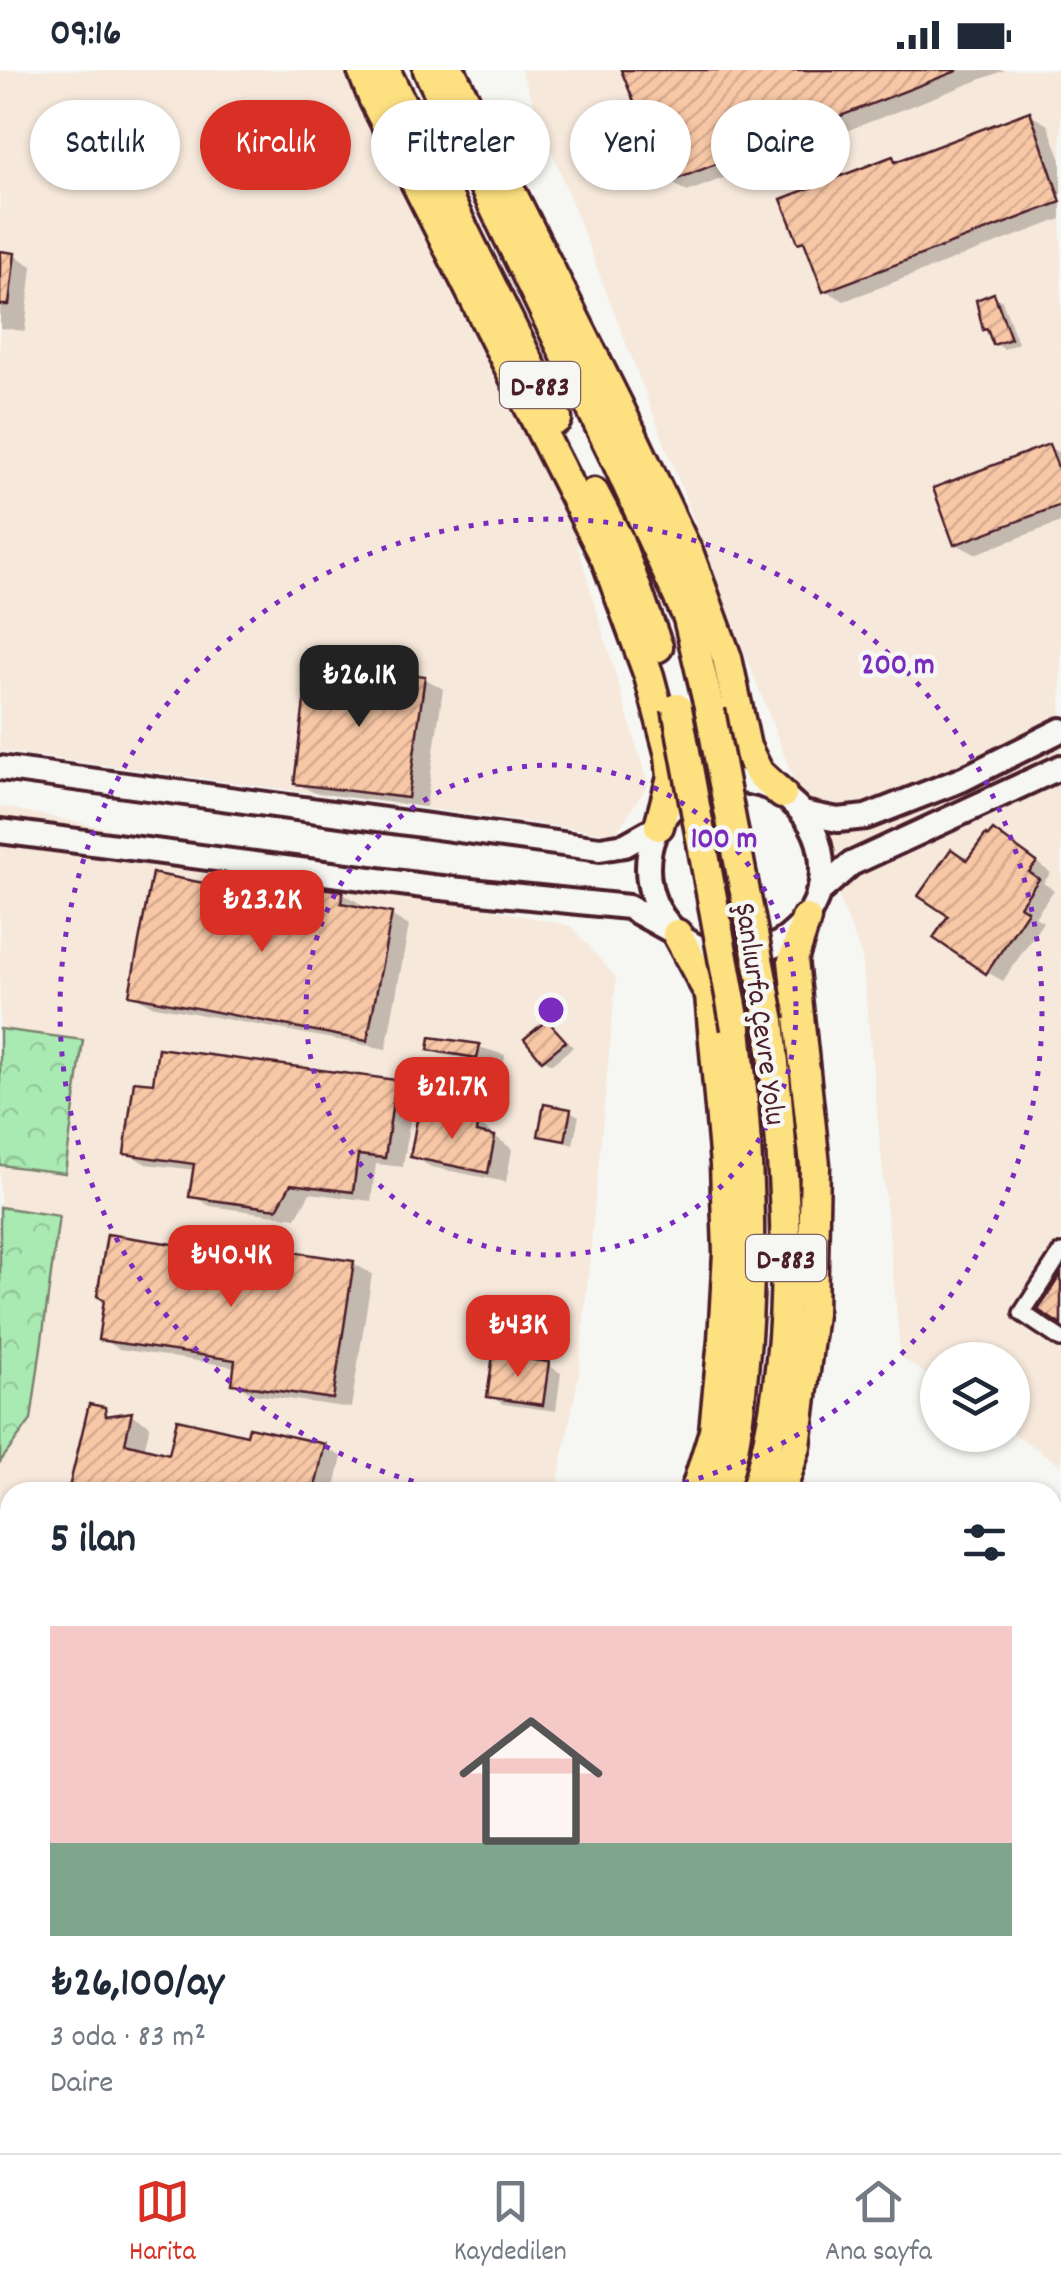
<!DOCTYPE html>
<html lang="tr">
<meta charset="utf-8">
<style>
:root{--surface:#fff;--page:#f6f6f7;--text:#1f2937;--muted:#747a83;--line:#e0e1e3;--accent:#d93025}
body{margin:0;font-family:Dekko,sans-serif;background:var(--page);color:var(--text);height:100vh;display:flex;flex-direction:column;font-size:38px;white-space:nowrap}
*{box-sizing:border-box;margin:0}
p{font-size:32px;color:var(--muted)}
.icon{flex:none;width:55px;height:55px;fill:none;stroke:currentColor;stroke-width:2;stroke-linecap:round;stroke-linejoin:round}
.map{position:relative;flex:1;overflow:hidden}
.side{position:absolute;left:0px;top:1412px;width:1062px;height:672px;display:flex;flex-direction:column;background:var(--surface);border-radius:30px 30px 0 0;box-shadow:0 2px 8px #0004}
.side>*{flex:none}
.guide{position:absolute;left:30px;top:30px;width:1002px;height:90px;display:flex;gap:20px}
.tools{position:absolute;left:920px;top:1272px;display:grid;gap:20px}
.tools a{display:grid;place-items:center;width:110px;height:110px;border-radius:50%;background:var(--surface);box-shadow:0 2px 8px #0004;font-size:50px}
.price{position:absolute;translate:-50% -85px;padding:0 22px;border-radius:20px;background:var(--accent);color:#fff;font-size:32px;line-height:65px;filter:drop-shadow(0 2px 5px #0008)}
.price::after{content:'';position:absolute;left:50%;top:60px;width:30px;height:22px;margin-left:-15px;background:inherit;clip-path:polygon(0 0,100% 0,50% 100%)}
.price.active{background:#222;color:#fff}
ul{padding:0;list-style:none}
li{display:grid;align-content:center;gap:20px;height:530px;padding:0 50px}
li+li{border-top:2px solid var(--line)}
li span{display:grid;place-items:center;height:310px;border-radius:0px;color:#555}
li>.icon{margin-inline-start:auto}
span .icon{width:180px;height:180px;fill:#fffc;stroke-width:1}
li b{font-size:42px}
h2{display:flex;justify-content:space-between;align-items:center;height:120px;padding:0 50px;font-size:42px}
.chip{padding:0 35px;border-radius:45px;background:var(--surface);box-shadow:0 2px 8px #0004;font-size:35px;line-height:90px}
.chip.active{background:var(--accent);color:#fff}
.status{display:flex;justify-content:space-between;align-items:center;height:70px;padding:0 50px;background:var(--surface);direction:ltr}
.status svg{height:28px;fill:currentColor}
.dock{display:flex;justify-content:space-around;align-items:center;height:140px;border-top:2px solid var(--line);background:var(--surface);font-size:28px;color:var(--muted)}
.dock a{display:grid;justify-items:center;gap:5px}
.dock .active{color:var(--accent)}
.map>svg:first-child{display:block}
.built{fill:#f6e8db}
.forest{fill:url(#forest-crowns);stroke:#7a846f;stroke-width:2.5}
.shadow{fill:#0003}
.building{fill:url(#building-hatch);stroke:#4a1f2b;stroke-width:2.5}
.lines{fill:none;stroke-linecap:round;stroke-linejoin:round}
.street-casing{stroke:#4a1f2b;stroke-width:22}
.secondary-casing{stroke:#4a1f2b;stroke-width:30}
.highway-casing{stroke:#4a1f2b;stroke-width:35}
.street{stroke:#f6f6f2;stroke-width:15}
.secondary{stroke:#f6f6f2;stroke-width:22}
.highway{stroke:#fde080;stroke-width:28}
.highway-bridge-casing{stroke:#4a1f2b;stroke-width:35;stroke-linecap:butt}
.highway-bridge{stroke:#fde080;stroke-width:28}
.ring{fill:none;stroke:#7b2cbf;stroke-width:5;stroke-dasharray:5 10}
.labels{text-anchor:middle;stroke-width:9;stroke-linejoin:round;paint-order:stroke}
.shield{fill:#f6f6f2;stroke:#7e6067;stroke-width:2.5}
.shield-label{font-size:28px;font-weight:bold;fill:#4a1f2b}
.street-label{font-size:30px;fill:#4a1f2b;stroke:#f6f6f2}
.centre{fill:#7b2cbf;stroke:#f6f6f2;stroke-width:5}
.ring-label{font-size:30px;text-anchor:middle;font-weight:bold;fill:#7b2cbf;stroke:#f6f6f2;stroke-width:9;stroke-linejoin:round;paint-order:stroke}
</style>
<div class="status"><b>09:16</b><svg viewBox="0 0 49 12"><path d="M0 12V9h3v3zM5 12V6h3v6zM10 12V3h3v9zM15 12V0h3v12zM26 1h20v11H26zM47 4h2v5h-2z"/></svg></div>
<div class="map">
<svg width="1061" height="2083" viewBox="0 0 1061 2083">
<defs>
<pattern id="forest-crowns" width="20" height="18" patternUnits="userSpaceOnUse" patternTransform="scale(2.5)"><rect width="20" height="18" fill="#a9eab3"/><path d="M2 6a3 3 0 1 1 6 0M12 15a3 3 0 1 1 6 0" fill="none" stroke="#93c89a"/></pattern>
<pattern id="building-hatch" width="6" height="6" patternUnits="userSpaceOnUse" patternTransform="scale(2.5)"><rect width="6" height="6" fill="#f7c7a6"/><path d="M-1 1l2-2M0 6l6-6M5 7l2-2" fill="none" stroke="#d5aa8f"/></pattern>
</defs>
<rect width="100%" height="100%" fill="#f6f6f2"/>
<filter id="ink" filterUnits="userSpaceOnUse"><feTurbulence type="fractalNoise" baseFrequency=".01" numOctaves="2"/><feDisplacementMap in="SourceGraphic" scale="20" xChannelSelector="R" yChannelSelector="G"/><feConvolveMatrix kernelMatrix="1 2 1 2 8 2 1 2 1" color-interpolation-filters="sRGB"/></filter>
<g filter="url(#ink)">
<!-- built -->
<g class="built">
<polygon points="0,0 355,0 572,457 648,715 615,764 0,681"/>
<polygon points="521,0 1061,0 1061,1395 1013,1363 1012,1290 938,1290 937,1312 901,1287 862,887"/>
<polygon points="0,736 571,856 616,908 579,1303 556,1422 10,1422 10,2075 182,2075 175,2083 0,2083"/>
</g>
<!-- forest -->
<g class="forest">
<polygon points="0,959 83,970 65,1103 0,1095"/>
<polygon points="0,1137 59,1146 31,1350 0,1392"/>
</g>
<!-- shadow -->
<g class="shadow">
<polygon points="624,0 1005,0 687,122 669,111"/>
<polygon points="1029,44 1048,55 1061,90 1061,149 844,231 825,220 808,176 800,171 893,89 900,93"/>
<polygon points="0,184 14,185 32,196 25,261 0,258"/>
<polygon points="994,226 1002,231 1018,273 1004,279 995,274 990,261 985,258"/>
<polygon points="1049,377 1061,384 1061,452 975,484 956,474"/>
<polygon points="424,608 443,619 426,737 315,723 296,713"/>
<polygon points="1009,772 1051,803 1043,813 1054,820 1035,847 1043,852 1003,911 987,902 951,845 969,792"/>
<polygon points="342,823 361,834 360,839 391,845 409,856 386,979 150,935 132,924"/>
<polygon points="547,953 573,977 552,994 543,989"/>
<polygon points="479,977 505,985 504,995 439,984 431,979"/>
<polygon points="395,1012 414,1023 403,1097 376,1094 371,1131 310,1123 296,1148 210,1136 192,1126 196,1100 146,1094 127,1083"/>
<polygon points="570,1041 579,1046 573,1075 540,1065"/>
<polygon points="478,1053 512,1079 506,1112 431,1097 412,1086"/>
<polygon points="225,1184 243,1195 241,1208 256,1210 353,1193 372,1204 351,1338 253,1324 234,1313 237,1297 119,1279 101,1268"/>
<polygon points="548,1295 561,1303 556,1341 503,1334 490,1326"/>
<polygon points="91,1337 116,1347 132,1345 150,1355 144,1380 171,1387 249,1368 324,1377 342,1387 334,1422 71,1422"/>
<polygon points="3,1513 10,1514 10,1664 0,1662 0,1565 4,1544 0,1541 0,1530"/>
<polygon points="0,1697 10,1699 10,1851 0,1849"/>
<polygon points="0,1945 10,1951 0,2073 19,2083 0,2083"/>
</g>
<!-- building -->
<g class="building">
<polygon points="621,0 957,0 957,1 667,113"/>
<polygon points="1030,41 1061,132 823,222 804,171 798,173 781,129 893,86 895,92"/>
<polygon points="0,181 15,183 9,235 0,235"/>
<polygon points="994,223 1011,269 993,275 987,259 983,260 976,230"/>
<polygon points="1049,374 1061,405 1061,435 954,475 933,418"/>
<polygon points="309,591 425,606 408,728 294,714"/>
<polygon points="993,760 1037,792 1029,802 1039,809 1020,836 1028,841 986,904 933,868 948,846 918,826 951,779 967,790 986,764 988,766"/>
<polygon points="152,803 286,829 289,814 343,821 341,833 392,843 367,971 129,925"/>
<polygon points="547,950 566,971 542,991 524,969"/>
<polygon points="430,967 480,974 477,988 428,980"/>
<polygon points="158,978 396,1010 385,1088 358,1085 353,1122 291,1114 277,1139 189,1127 194,1094 124,1084 134,1011 153,1013"/>
<polygon points="544,1034 571,1039 565,1071 538,1066"/>
<polygon points="419,1039 478,1051 476,1062 495,1066 488,1103 410,1087"/>
<polygon points="107,1164 226,1182 223,1202 254,1207 259,1177 354,1191 333,1329 232,1314 235,1290 98,1270 104,1230 97,1226"/>
<polygon points="1061,1204 1061,1255 1038,1240"/>
<polygon points="493,1285 549,1292 543,1335 487,1327"/>
<polygon points="89,1334 105,1337 106,1346 132,1342 125,1373 169,1384 177,1349 247,1365 249,1357 325,1374 314,1422 68,1422"/>
</g>
<g class="lines">
<!-- street casing -->
<g class="street-casing">
<polyline id="street" points="1061,1183 1022,1243 1061,1269"/>
</g>
<!-- secondary casing -->
<g class="secondary-casing">
<g id="secondary">
<polyline points="0,698 600,779 625,775 659,756"/>
<circle cx="735" cy="798" r="87"/>
<polyline points="803,743 838,750 866,747 963,709 1061,660"/>
<polyline points="0,761 432,817 628,837 677,864"/>
<polyline points="818,823 851,794 1061,697"/>
</g>
</g>
<!-- highway casing -->
<g class="highway-casing">
<g id="highway">
<polyline points="362,0 374,30 606,489 649,606 670,685 672,707 659,756"/>
<polyline points="385,0 557,349"/>
<polyline points="428,0 618,394 688,548 710,641"/>
<polyline points="450,0 618,335 690,487 727,588 746,677 759,703 782,724"/>
<polyline points="594,423 618,469 658,577"/>
<polyline points="677,864 710,925 725,1095 728,1183 723,1270 714,1361 695,1422"/>
<path d="M 722,1422 C 735,1384 739,1342 743,1302 C 755,1186 748,1073 736,958"/>
<path d="M 755,1422 C 802,1269 785,1108 770,951"/>
<polyline points="781,1422 796,1376 812,1243 815,1095 793,890 806,849"/>
<polyline points="310,2083 317,2075"/>
<polyline points="357,2083 363,2075"/>
</g>
</g>
<!-- street -->
<use href="#street" class="street"/>
<!-- secondary -->
<use href="#secondary" class="secondary"/>
<!-- highway -->
<use href="#highway" class="highway"/>
<!-- highway-bridge casing -->
<g class="highway-bridge-casing">
<g id="highway-bridge">
<polyline points="677,638 736,958"/>
<polyline points="710,641 770,951"/>
</g>
</g>
<!-- highway-bridge -->
<use href="#highway-bridge" class="highway-bridge"/>
</g>
</g>
<!-- distance rings -->
<g class="ring">
<circle cx="551" cy="940" r="245"/>
<path d="M457 1422A491 491 0 1 1 645 1422"/>
</g>
<g class="labels">
<!-- shield labels -->
<g class="shield">
<rect x="500" y="292" width="80" height="46" rx="8"/>
<rect x="746" y="1165" width="80" height="46" rx="8"/>
</g>
<g class="shield-label">
<text x="540" y="325">D-883</text>
<text x="786" y="1198">D-883</text>
</g>
<!-- street labels -->
<g class="street-label">
<text transform="translate(762 944) rotate(82)" y="10">Şanlıurfa Çevre Yolu</text>
</g>
</g>
<circle cx="551" cy="940" r="15" class="centre"/>
<g class="ring-label">
<text x="898" y="603">200 m</text>
<text x="724" y="777">100 m</text>
</g>
</svg>
<div class="tools">
<a><svg class="icon" aria-label="layers" viewBox="0 0 24 24"><path d="M12 4l9 5-9 5-9-5zM3 14l9 5 9-5"/></svg></a>
</div>
<b class="price active" style="left:359px;top:660px">₺26.1K</b>
<b class="price" style="left:262px;top:885px">₺23.2K</b>
<b class="price" style="left:452px;top:1072px">₺21.7K</b>
<b class="price" style="left:231px;top:1240px">₺40.4K</b>
<b class="price" style="left:518px;top:1310px">₺43K</b>
<div class="guide">
<a class="chip">Satılık</a>
<a class="chip active">Kiralık</a>
<a class="chip">Filtreler</a>
<a class="chip">Yeni</a>
<a class="chip">Daire</a>
</div>
<section class="side">
<h2>5 ilan<svg class="icon" aria-label="filters" viewBox="0 0 24 24"><path d="M4 7h16M4 17h16"/><circle cx="9" cy="7" r="2"/><circle cx="15" cy="17" r="2"/></svg></h2>
<ul>
<li><span style="background:linear-gradient(#f6c9c9 70%,#7fa58c 0)"><svg class="icon" aria-label="home" viewBox="0 0 24 24"><path d="M3 11l9-7 9 7M6 9v11h12V9"/></svg></span><div><b>₺26,100/ay</b><p>3 oda · 83 m²</p><p>Daire</p></div></li>
</ul>
</section>
</div>
<nav class="dock">
<a class="active"><svg class="icon" aria-label="map" viewBox="0 0 24 24"><path d="M3 6l6-2 6 2 6-2v14l-6 2-6-2-6 2zM9 4v14M15 6v14"/></svg>Harita</a>
<a><svg class="icon" aria-label="saved" viewBox="0 0 24 24"><path d="M7 4h10v16l-5-4-5 4z"/></svg>Kaydedilen</a>
<a><svg class="icon" aria-label="home" viewBox="0 0 24 24"><path d="M3 11l9-7 9 7M6 9v11h12V9"/></svg>Ana sayfa</a>
</nav>
